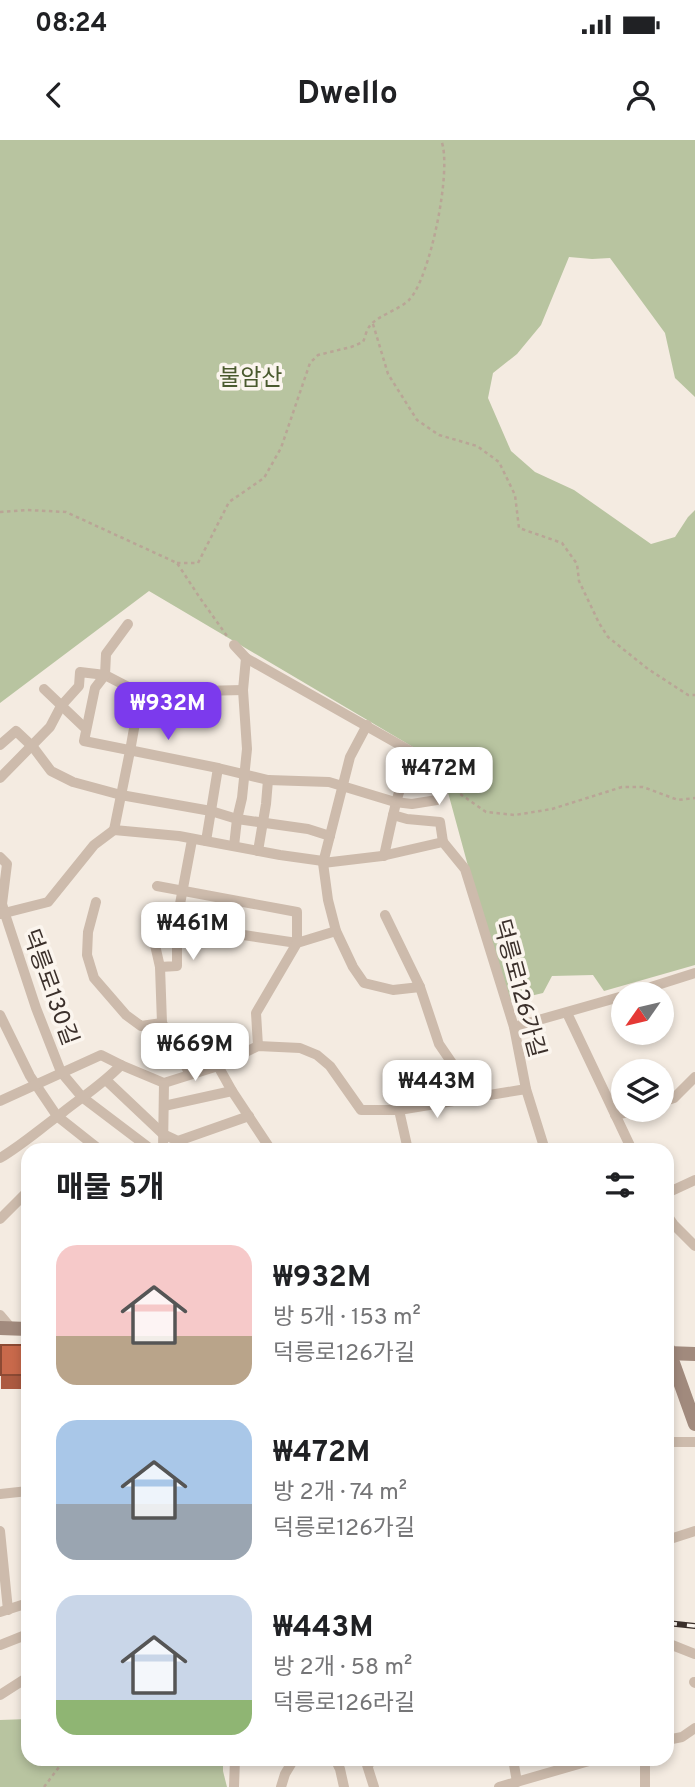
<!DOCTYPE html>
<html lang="ko">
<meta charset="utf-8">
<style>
:root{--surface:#fff;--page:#f6f6f6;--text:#202124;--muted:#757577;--accent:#7c3aed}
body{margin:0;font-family:Overpass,"Noto Sans KR",sans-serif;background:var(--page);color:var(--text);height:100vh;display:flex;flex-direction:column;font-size:26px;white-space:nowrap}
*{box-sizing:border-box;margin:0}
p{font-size:23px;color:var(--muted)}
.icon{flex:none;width:38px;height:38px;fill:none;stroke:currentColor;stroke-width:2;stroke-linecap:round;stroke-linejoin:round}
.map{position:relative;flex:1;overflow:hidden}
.drawer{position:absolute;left:21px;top:1003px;width:653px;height:623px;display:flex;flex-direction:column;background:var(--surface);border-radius:21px;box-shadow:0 4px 10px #0003}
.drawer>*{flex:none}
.needle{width:46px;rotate:236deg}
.buttons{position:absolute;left:611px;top:842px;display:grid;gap:14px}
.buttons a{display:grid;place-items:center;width:63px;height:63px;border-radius:50%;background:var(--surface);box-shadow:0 4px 10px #0003;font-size:35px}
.price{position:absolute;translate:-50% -60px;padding:0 16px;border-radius:14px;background:#fff;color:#222;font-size:23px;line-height:46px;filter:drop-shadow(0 2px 4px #0008)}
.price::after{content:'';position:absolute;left:50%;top:42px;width:21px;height:16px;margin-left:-10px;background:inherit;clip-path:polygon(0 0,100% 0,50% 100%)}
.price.on{background:var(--accent);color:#fff}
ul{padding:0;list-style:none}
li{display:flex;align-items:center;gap:21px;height:175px;padding:0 35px}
li span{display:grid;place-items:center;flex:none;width:196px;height:140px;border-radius:21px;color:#555}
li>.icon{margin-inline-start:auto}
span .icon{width:84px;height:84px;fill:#fffc;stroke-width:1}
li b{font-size:30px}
h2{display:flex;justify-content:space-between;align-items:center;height:84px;padding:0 35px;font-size:30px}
.status{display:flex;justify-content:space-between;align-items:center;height:49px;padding:0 35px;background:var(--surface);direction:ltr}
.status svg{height:19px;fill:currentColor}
header{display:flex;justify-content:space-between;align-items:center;height:91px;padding:0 35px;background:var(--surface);font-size:32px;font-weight:700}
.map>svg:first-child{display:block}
.green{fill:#b8c4a0}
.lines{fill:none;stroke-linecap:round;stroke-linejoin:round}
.path{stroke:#b9a596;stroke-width:2.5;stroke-dasharray:3.5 3.5;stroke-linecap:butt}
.minor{stroke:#cdbbac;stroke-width:10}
.secondary{stroke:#a18a7d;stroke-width:14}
.rail-casing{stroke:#3b302b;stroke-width:6}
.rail{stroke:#fbf5ee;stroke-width:3.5;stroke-dasharray:10;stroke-linecap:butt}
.wall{fill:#ac5a40}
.building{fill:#c8694b;stroke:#8c4a34;stroke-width:2}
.labels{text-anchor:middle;stroke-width:7;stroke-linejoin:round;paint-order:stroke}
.park-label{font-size:23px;fill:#4a5a2e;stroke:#fbf5ee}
.street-label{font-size:23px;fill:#3b302b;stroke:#fbf5ee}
</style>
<div class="status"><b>08:24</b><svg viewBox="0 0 49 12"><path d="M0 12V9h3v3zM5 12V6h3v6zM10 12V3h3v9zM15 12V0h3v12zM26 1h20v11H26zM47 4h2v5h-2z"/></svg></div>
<header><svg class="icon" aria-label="back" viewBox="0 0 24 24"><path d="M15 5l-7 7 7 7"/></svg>Dwello<svg class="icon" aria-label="person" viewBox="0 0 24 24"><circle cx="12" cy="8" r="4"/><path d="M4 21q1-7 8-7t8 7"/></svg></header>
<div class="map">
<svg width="695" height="1647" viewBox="0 0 695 1647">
<rect width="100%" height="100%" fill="#f4ebe1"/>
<!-- green -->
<g class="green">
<polygon points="0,0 695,0 695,257 675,238 665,193 610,118 592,119 569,117 541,185 517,214 493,233 488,258 511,311 535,332 574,350 651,404 675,397 688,377 695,370 695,825 604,851 593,835 552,836 543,853 505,862 440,623 149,451 0,563"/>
<polygon points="28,1579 28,1619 223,1619 223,1631 227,1647 0,1647 0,1580"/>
</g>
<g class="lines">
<!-- path -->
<g class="path">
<polyline points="373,184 388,234 417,280 439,295 477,306 499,322 515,355 519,388 562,403 577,424 579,441 599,483 608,497 648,529 688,555 695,555"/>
<polyline points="0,372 27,370 66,372 177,423 200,458 227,496"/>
<path d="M 177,423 L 198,423 L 229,362 L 264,338 L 281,308 L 310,223 L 318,215 L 351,207 L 363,202 C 365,198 366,191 369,187 C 376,176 399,170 409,160 C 430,139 453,27 441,0"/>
<polyline points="423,623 430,633 486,672 515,675 552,669 622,647 643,647 678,660 695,658"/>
<polyline points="44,1647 65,1619"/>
</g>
<!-- minor -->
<g class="minor">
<polyline points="128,484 106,514 105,535 134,550 140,555 187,568 197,564 200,551 243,550"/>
<path d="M 234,505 L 246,518 L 414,613 C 398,645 392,680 384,716"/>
<polyline points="105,535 95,548 84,601 218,628 268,640 329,642 395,662 412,664 437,660"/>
<polyline points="44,549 86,589"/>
<polyline points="367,585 350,617 323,723 328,760 336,791 353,827 364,843 393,850 420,847"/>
<polyline points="0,605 16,591 33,607 51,631 73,642 121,655 211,671 237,679 308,689 330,696"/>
<polyline points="0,638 50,587 61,566 79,546 80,532 105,535"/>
<polyline points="393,675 407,679 440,682 443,702"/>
<polyline points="114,690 179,696 280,715 323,721 323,723 382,716 443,702 465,729 514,887 526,949 545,1010"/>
<polyline points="114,690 130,611 140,555"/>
<polyline points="206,701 218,628"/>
<polyline points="234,706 237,679 242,658 247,609 243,550 246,518"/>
<polyline points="258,711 266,664 268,640"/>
<polyline points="0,717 7,724 2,764 5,774 36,868 61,932 82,957 152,1010"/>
<polyline points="157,746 297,772 297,803 203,789 177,780"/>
<polyline points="96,762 88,792 87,815 94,838 126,875 141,886 162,883"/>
<polyline points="1,774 48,762 94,705 114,690"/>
<polyline points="385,775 420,847 439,904 465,942 471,959"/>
<polyline points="155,805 160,827"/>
<polyline points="629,854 695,833"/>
<polyline points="567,873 632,1010"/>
<polyline points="0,875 30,936 57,976 100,1010"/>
<polyline points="514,887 623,856"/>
<polyline points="258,906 256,873 297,803 336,791"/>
<polyline points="218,926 232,951 271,1010"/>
<polyline points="190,934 162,883 160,827 177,826 177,780 192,700"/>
<polyline points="107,941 163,994 178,1001 249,976"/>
<polyline points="0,961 101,915 121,925 164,943 218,926 258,906 300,908 317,915 330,926 361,970 399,970 526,949"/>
<polyline points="662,962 674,958 695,937"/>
<polyline points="164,966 232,951"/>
<polyline points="399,970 408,1010"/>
<polyline points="615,975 637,970"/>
<polyline points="163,1010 164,943"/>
<path d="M 0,1018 C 22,1005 41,988 62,973 C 82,957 103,944 121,925"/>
<polyline points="667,1053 695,1040"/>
<polyline points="667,1075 674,1085 695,1106"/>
<polyline points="0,1079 26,1053"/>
<polyline points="0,1175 11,1188"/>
<polyline points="667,1302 695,1302"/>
<polyline points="0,1354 28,1351"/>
<polyline points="0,1391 8,1470"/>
<polyline points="667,1400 695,1391"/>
<polyline points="0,1472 28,1463"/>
<polyline points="667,1503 695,1514"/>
<polyline points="0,1505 28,1494"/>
<polyline points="694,1542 695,1543"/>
<polyline points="0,1555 28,1537"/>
<polyline points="667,1600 682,1597 695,1588"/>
<polyline points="335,1619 340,1629 344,1647"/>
<polyline points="513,1619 517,1642"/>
<polyline points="234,1647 235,1619"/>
<polyline points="281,1647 285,1634 294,1619"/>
<polyline points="374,1647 367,1625 375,1619"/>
<polyline points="499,1647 596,1619"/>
<polyline points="645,1647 645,1619"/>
</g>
<!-- secondary -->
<g class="secondary">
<polyline points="0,1188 28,1189"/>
<polyline points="667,1206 695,1284"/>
<polyline points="667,1213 695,1214"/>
</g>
<!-- rail casing -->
<g class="rail-casing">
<polyline id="rail" points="667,1483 695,1486"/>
</g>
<!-- rail -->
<use href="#rail" class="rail"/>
</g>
<!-- wall -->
<polygon class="wall" points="1,1205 28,1205 28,1262 23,1261 23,1249 1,1249"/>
<!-- building -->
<polygon class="building" points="1,1205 28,1205 28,1247 23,1247 23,1235 1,1235"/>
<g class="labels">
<!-- park labels -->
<g class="park-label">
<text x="251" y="245">불암산</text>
</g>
<!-- street labels -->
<g class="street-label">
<text transform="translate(51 847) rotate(70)" y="8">덕릉로130길</text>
<text transform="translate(520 848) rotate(75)" y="8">덕릉로126가길</text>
</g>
</g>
</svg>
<div class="buttons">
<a><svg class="needle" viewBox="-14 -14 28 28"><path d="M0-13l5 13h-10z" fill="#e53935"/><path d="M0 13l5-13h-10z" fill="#757577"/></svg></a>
<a><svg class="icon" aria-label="layers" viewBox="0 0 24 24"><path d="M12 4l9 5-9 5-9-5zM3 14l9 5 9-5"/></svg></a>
</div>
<b class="price on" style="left:168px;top:602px">₩932M</b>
<b class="price" style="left:439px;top:667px">₩472M</b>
<b class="price" style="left:193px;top:822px">₩461M</b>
<b class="price" style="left:195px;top:943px">₩669M</b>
<b class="price" style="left:437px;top:980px">₩443M</b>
<section class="drawer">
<h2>매물 5개<svg class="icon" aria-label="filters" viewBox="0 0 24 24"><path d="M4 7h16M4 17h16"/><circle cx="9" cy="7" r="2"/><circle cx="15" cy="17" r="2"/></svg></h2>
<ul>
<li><span style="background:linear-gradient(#f6c9c9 65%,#b9a48a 0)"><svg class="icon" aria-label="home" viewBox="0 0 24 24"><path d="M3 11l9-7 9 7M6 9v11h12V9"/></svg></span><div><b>₩932M</b><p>방 5개 · 153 m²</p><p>덕릉로126가길</p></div></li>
<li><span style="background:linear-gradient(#a9c7e8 60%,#9aa5b1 0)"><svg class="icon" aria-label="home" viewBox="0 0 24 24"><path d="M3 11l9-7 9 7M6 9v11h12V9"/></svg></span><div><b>₩472M</b><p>방 2개 · 74 m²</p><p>덕릉로126가길</p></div></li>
<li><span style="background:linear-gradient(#c9d6e8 75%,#8fb573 0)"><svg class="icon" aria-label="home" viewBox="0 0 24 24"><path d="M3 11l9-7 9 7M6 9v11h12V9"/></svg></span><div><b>₩443M</b><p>방 2개 · 58 m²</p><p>덕릉로126라길</p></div></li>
</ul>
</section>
</div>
